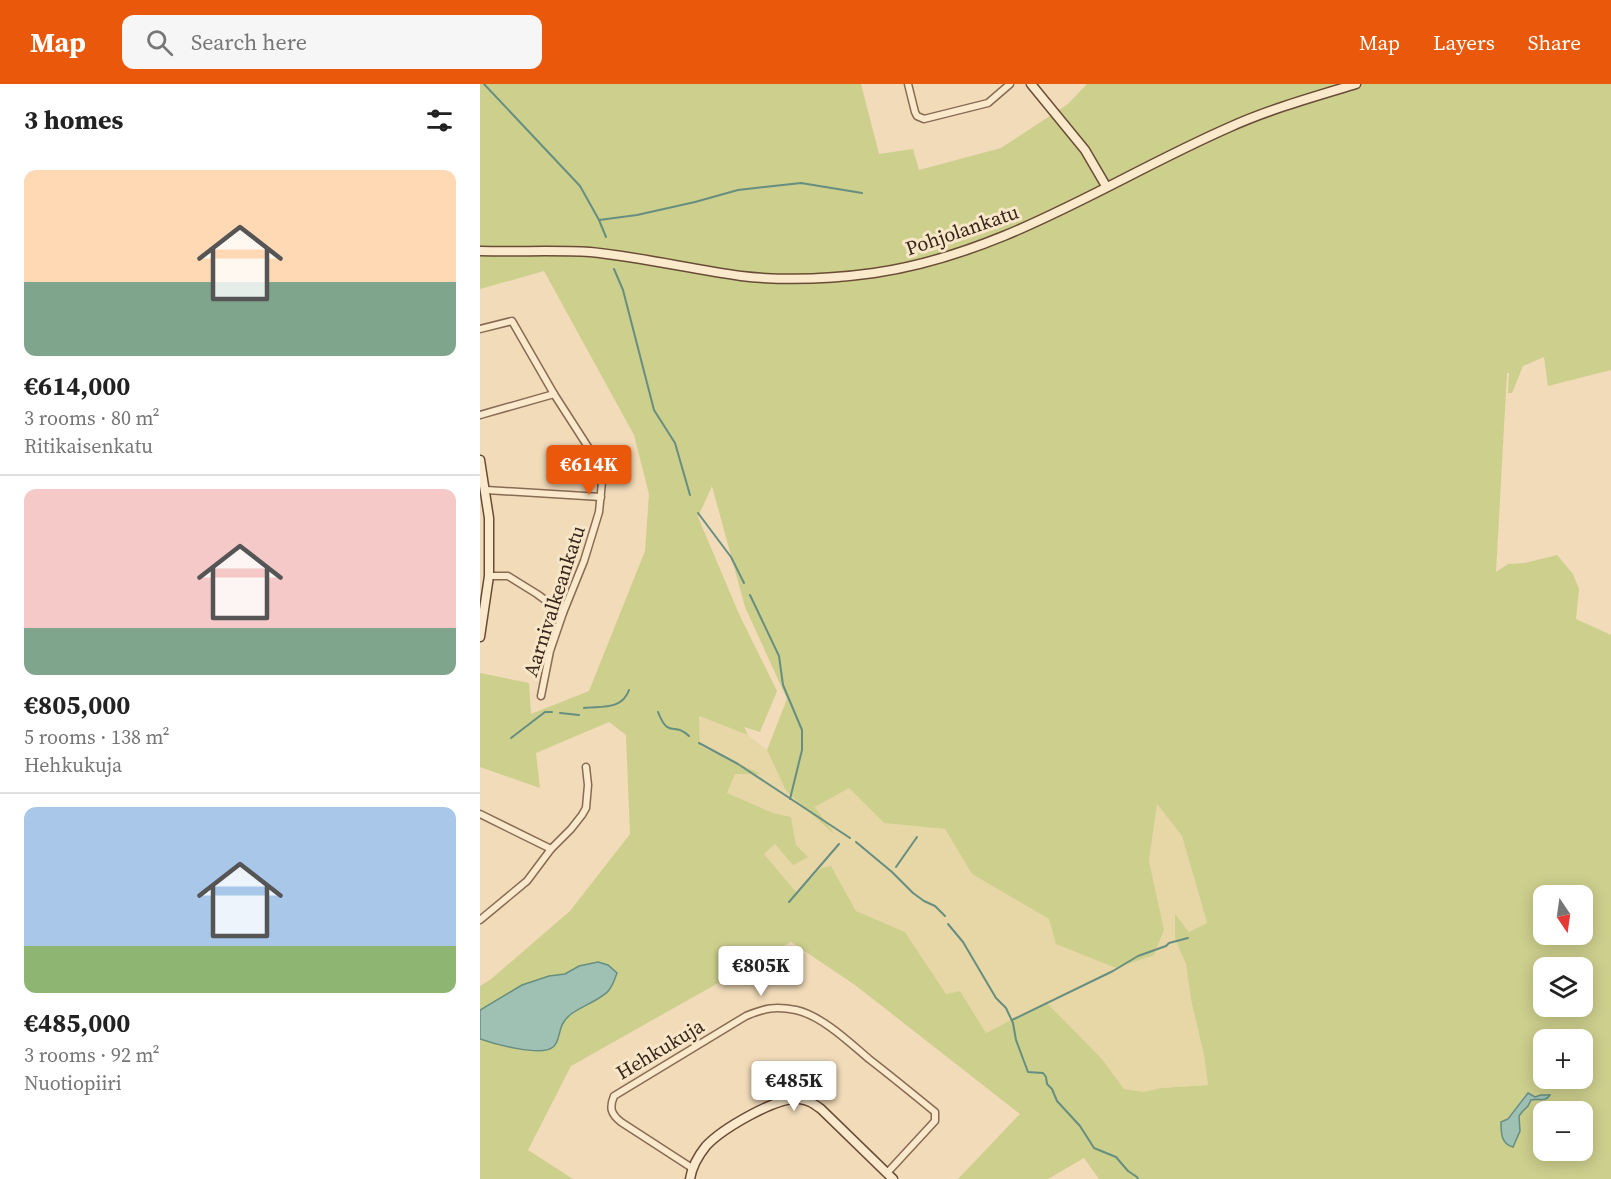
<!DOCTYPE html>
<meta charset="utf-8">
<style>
:root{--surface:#fff;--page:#f6f6f6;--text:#222;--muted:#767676;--line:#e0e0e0;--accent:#ea580c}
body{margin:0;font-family:"Source Serif 4",serif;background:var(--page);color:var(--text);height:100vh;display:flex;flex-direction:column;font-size:22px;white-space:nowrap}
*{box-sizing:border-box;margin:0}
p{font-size:20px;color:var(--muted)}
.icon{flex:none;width:33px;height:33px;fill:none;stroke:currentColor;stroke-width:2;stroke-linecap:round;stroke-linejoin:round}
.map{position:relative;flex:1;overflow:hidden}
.details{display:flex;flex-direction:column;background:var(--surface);width:480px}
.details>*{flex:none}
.needle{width:39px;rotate:167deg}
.tools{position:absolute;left:1053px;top:801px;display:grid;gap:12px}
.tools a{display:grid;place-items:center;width:60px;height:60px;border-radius:12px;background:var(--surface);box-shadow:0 3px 15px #0003;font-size:30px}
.price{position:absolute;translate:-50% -51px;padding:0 14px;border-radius:6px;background:#fff;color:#222;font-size:20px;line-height:39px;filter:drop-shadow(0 2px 3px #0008)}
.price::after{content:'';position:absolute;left:50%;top:36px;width:18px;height:14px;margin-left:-9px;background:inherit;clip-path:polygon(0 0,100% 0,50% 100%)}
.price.selected{background:var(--accent);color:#fff}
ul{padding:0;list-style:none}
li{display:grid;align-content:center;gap:12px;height:318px;padding:0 24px}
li+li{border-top:2px solid var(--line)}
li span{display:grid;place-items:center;height:186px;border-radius:12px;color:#555}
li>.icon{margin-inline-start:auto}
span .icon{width:108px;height:108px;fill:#fffc;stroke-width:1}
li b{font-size:26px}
h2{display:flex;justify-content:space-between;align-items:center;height:72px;padding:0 24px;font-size:26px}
header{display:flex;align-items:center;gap:36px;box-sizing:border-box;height:84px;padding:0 30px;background:var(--accent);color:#fff}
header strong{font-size:28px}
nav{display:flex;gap:33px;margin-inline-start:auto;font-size:21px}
.search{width:420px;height:54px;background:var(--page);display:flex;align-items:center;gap:15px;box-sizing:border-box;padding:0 21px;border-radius:12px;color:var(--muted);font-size:22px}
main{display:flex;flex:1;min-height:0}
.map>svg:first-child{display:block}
.farmland{fill:#e7d7a6}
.green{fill:#cdcf8d;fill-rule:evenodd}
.water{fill:#9ec1b4;stroke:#668e81;stroke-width:1.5}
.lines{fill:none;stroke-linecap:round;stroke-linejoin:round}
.stream{stroke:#668e81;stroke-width:2}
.street-casing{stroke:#886b53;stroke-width:9}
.secondary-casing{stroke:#694c36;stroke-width:11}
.street{stroke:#fbe9cc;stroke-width:6}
.secondary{stroke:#fbe9cc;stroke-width:8}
.labels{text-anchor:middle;stroke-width:6;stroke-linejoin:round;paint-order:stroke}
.street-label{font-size:20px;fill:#362519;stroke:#f8e6c9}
</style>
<header>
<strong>Map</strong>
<div class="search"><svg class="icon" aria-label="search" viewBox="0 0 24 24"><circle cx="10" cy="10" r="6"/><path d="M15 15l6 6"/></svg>Search here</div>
<nav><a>Map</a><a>Layers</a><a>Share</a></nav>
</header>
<main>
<section class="details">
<h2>3 homes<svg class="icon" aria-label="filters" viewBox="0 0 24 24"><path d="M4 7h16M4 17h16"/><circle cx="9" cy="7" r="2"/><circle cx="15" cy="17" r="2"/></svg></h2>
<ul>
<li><span style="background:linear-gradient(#ffd9b3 60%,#7fa58c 0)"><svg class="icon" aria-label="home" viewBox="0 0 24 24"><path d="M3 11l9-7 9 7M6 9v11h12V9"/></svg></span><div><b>€614,000</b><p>3 rooms · 80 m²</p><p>Ritikaisenkatu</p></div></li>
<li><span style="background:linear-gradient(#f6c9c9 75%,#7fa58c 0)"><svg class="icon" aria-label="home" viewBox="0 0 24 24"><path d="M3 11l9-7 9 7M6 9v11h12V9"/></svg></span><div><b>€805,000</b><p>5 rooms · 138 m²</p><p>Hehkukuja</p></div></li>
<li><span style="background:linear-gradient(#a9c7e8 75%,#8fb573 0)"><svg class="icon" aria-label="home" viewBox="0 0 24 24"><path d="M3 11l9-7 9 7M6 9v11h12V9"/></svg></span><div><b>€485,000</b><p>3 rooms · 92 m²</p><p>Nuotiopiiri</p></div></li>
</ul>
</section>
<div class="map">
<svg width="1131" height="1095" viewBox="0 0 1131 1095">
<rect width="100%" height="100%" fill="#f1dbb9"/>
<!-- farmland -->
<polygon class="farmland" points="219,632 268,651 287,666 306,707 352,748 335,723 369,703 404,739 465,745 492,790 569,835 674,871 684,847 669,777 677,720 702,752 727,840 709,848 695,832 695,855 706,880 711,916 724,971 728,1001 681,1004 664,1008 644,1005 622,975 566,918 506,949 480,907 466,910 425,848 376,827 351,782 341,784 317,809 284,770 295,760 327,773 316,761 311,733 293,729 247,709 255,690 279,690 220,662"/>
<!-- green -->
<path class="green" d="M 0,0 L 381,0 L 399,70 L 433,65 L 439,86 L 521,64 L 588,20 L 607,0 L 1131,0 L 1131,286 L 1068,302 L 1064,273 L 1043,282 L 1032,309 L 1028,309 L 1029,289 L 1027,289 L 1016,488 L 1028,480 L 1045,479 L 1077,471 L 1093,490 L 1099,505 L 1096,535 L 1131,551 L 1131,1095 L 619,1095 L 604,1074 L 568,1095 L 478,1095 L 540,1030 L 375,901 L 311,858 L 91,982 L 48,1066 L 93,1095 L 0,1095 L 0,955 L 50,966 L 66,966 L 73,964 L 78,956 L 80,942 L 89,932 L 129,907 L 99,882 L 85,890 L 69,892 L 0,926 L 0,902 L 10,896 L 90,827 L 150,750 L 146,651 L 129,638 L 56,669 L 60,704 L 0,683 L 0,589 L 49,599 L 51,630 L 109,607 L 165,467 L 169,410 L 154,351 L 64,187 L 0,205 ZM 232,402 L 265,523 L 307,615 L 287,666 L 306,707 L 355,751 L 335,723 L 369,704 L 404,739 L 465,745 L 492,790 L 569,835 L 576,860 L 636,884 L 674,871 L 684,846 L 669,777 L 677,720 L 702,752 L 727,839 L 709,848 L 695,830 L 695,855 L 706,880 L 711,916 L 724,971 L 728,1001 L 681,1004 L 664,1008 L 644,1005 L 622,975 L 566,918 L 506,949 L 480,907 L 466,910 L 425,848 L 376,827 L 351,782 L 341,784 L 317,809 L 284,770 L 295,760 L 313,781 L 328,773 L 316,761 L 311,733 L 293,729 L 247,709 L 255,690 L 281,690 L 220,662 L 219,632 L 268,651 L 264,643 L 280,648 L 297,607 L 259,530 L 218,433 ZM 1064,812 L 1102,812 L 1102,850 L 1064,850 ZM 1064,884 L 1102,884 L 1102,922 L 1064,922 ZM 1064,956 L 1102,956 L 1102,994 L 1064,994 ZM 1046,1010 L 1051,1010 L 1054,1013 L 1061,1011 L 1066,1012 L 1051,1016 L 1048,1022 L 1042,1028 L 1039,1032 L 1040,1047 L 1033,1063 L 1021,1038 L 1027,1035 ZM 1064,1028 L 1102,1028 L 1102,1066 L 1064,1066 Z"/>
<!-- water -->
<g class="water">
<path d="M 118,878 L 128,881 L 137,889 C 135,894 133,901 129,906 C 123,915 99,923 90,931 C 76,942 82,956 73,963 C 62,973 14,960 0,955 L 0,926 L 42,901 L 69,892 L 85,890 L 99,882 Z"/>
<path d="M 1048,1009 L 1055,1013 L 1061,1011 L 1070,1011 C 1065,1019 1058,1014 1051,1016 L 1048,1022 L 1042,1028 L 1039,1032 L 1040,1047 L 1033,1063 C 1021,1060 1021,1049 1021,1038 L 1028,1035 Z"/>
</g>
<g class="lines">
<!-- stream -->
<g class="stream">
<polyline points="4,0 100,102 119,136 126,153"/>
<polyline points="119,136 157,131 215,118 258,106 321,99 382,109"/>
<polyline points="134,185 143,206 174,326 195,359 210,411"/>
<polyline points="218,429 251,473 264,499"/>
<polyline points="270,511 299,572 303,601 322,646 322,666 310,715"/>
<path d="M 104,624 C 122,622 142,626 149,606"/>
<path d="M 178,628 C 189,656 194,637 209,652"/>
<polyline points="80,629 99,631"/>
<polyline points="31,654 65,628 72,628"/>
<polyline points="219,659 258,680 370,754"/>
<polyline points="376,758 412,788 433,809 444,817 455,822 465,832"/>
<polyline points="416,783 437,753"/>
<polyline points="309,818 359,760"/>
<polyline points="468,840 483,858 516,914 526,924 533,939 536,956 548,988 563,989 566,993 567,1000 572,1005 577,1017 600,1042 614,1064 636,1073 648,1087 657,1093 658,1095"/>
<polyline points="532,936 633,887 658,872 686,862 689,859 708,854"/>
</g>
<!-- street casing -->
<g class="street-casing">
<g id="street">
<polyline points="428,0 435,28 437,32 444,35 508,19 530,0"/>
<polyline points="0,245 32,237 74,310 119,380 122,398 119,428 104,477 83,529 70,567 61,612"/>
<polyline points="0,331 74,310"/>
<polyline points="6,406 121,413"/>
<polyline points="9,492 28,492 57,510 83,529"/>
<polyline points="0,730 71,765"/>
<polyline points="0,836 47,797 71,765 91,745 102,731 106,724 108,701 106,683"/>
<path d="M 212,1084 L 141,1038 C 131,1030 129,1024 134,1012 L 266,932 C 285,924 295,922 316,926 C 342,932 369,958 389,975 C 411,992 433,1010 455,1028 L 455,1037 L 407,1089"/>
</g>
</g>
<!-- secondary casing -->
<g class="secondary-casing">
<g id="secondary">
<polyline points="551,0 605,66 626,102"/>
<path d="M 0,167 C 37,168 74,166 110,168 C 161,173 210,185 261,192 C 304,197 350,195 394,189 C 525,170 631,95 750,43 C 790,25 833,13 876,0"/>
<polyline points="0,376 9,434 9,492 0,553"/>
<path d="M 210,1095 C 212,1082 218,1072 226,1062 C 242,1045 297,1012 320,1015 C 329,1016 334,1020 341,1025 L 413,1095"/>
</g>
</g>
<!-- street -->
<use href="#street" class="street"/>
<!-- secondary -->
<use href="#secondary" class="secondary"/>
</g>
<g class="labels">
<!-- street labels -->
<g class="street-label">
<text transform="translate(482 146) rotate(-19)" y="7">Pohjolankatu</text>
<text transform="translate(74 517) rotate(-72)" y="7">Aarnivalkeankatu</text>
<text transform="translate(180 965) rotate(-31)" y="7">Hehkukuja</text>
</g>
</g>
</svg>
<div class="tools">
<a><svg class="needle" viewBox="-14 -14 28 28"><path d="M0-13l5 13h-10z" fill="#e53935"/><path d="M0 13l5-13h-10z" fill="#767676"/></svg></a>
<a><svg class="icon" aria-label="layers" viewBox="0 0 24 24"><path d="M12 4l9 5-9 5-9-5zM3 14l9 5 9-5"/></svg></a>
<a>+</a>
<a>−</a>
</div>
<b class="price selected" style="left:109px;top:412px">€614K</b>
<b class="price" style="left:281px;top:913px">€805K</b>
<b class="price" style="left:314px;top:1028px">€485K</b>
</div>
</main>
